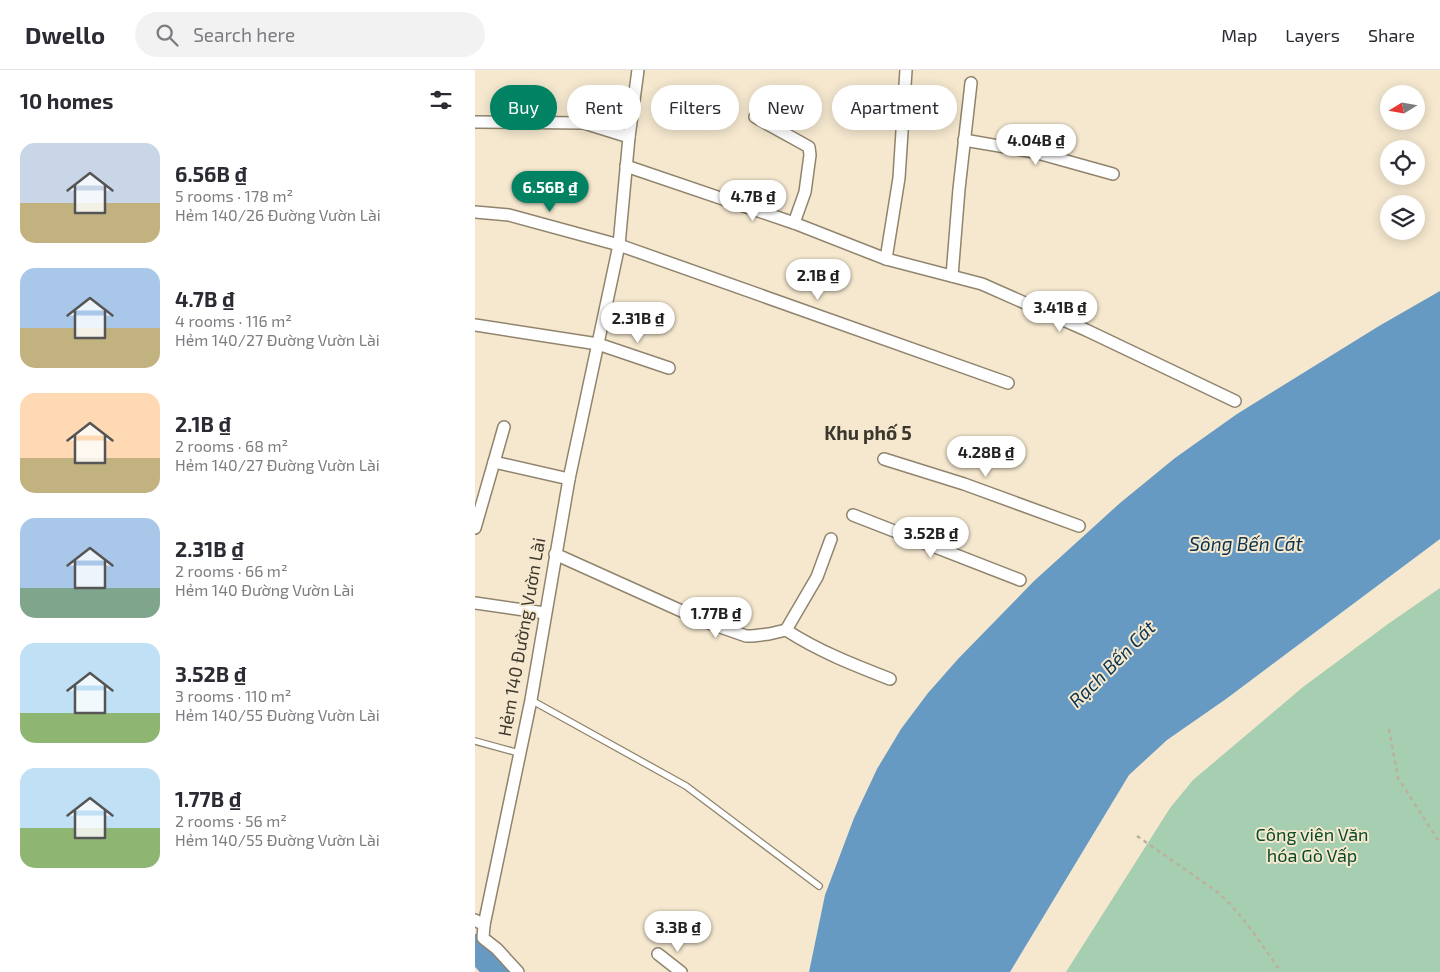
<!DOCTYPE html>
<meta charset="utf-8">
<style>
:root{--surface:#fff;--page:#f2f2f3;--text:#2b2b33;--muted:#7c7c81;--line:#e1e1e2;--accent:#018263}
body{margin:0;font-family:"Exo 2",sans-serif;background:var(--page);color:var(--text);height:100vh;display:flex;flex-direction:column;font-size:19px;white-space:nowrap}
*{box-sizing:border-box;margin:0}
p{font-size:16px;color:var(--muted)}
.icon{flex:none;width:28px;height:28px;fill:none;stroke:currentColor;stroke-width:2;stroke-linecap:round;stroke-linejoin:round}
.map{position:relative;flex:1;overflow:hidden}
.sheet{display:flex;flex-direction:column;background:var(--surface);width:475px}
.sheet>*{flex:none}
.top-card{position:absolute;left:15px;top:15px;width:475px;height:45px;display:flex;gap:10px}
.needle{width:32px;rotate:259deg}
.fabs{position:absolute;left:905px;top:15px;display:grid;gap:10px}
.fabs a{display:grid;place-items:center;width:45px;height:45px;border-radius:50%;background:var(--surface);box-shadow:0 2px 12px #0003;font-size:25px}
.price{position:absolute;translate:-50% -42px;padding:0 11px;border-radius:18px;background:#fff;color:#222;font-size:16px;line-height:32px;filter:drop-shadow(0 1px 2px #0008)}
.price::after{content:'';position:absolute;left:50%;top:30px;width:15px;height:11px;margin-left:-8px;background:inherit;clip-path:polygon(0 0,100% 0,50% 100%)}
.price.selected{background:var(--accent);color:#fff}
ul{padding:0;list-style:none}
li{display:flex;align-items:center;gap:15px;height:125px;padding:0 20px}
li span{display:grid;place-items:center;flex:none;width:140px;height:100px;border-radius:15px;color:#555}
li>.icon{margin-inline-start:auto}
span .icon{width:60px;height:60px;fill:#fffc;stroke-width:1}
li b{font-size:21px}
h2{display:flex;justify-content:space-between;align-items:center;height:60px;padding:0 20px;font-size:21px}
.chip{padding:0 18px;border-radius:22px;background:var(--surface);box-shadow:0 2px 12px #0003;font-size:18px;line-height:45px}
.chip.selected{background:var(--accent);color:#fff}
header{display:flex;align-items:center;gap:30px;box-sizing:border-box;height:70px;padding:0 25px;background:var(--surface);border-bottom:1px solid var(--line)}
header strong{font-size:24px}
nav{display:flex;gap:28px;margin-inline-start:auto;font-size:18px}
.search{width:350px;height:45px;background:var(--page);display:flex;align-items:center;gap:12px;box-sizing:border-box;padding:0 18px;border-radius:28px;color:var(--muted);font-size:19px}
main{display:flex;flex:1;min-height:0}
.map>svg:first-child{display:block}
.green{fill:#a6ceb1}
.water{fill:#679ac2}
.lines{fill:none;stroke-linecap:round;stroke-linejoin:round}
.river{stroke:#679ac2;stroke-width:26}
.lane-casing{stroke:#90846d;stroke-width:8}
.street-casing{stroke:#90846d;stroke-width:14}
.path{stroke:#bbb19c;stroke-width:2.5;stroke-dasharray:4 4;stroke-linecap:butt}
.lane{stroke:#fff;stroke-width:5.5}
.street{stroke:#fff;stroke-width:11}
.labels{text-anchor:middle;stroke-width:4;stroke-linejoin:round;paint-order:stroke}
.street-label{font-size:18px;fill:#3c372d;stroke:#f5e8cf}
.park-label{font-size:18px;fill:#054b26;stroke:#f5e8cf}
.neighbourhood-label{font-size:19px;font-weight:bold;fill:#3c372d;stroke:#f5e8cf}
.water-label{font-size:19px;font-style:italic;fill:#09334f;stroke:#f5e8cf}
</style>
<header>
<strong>Dwello</strong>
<div class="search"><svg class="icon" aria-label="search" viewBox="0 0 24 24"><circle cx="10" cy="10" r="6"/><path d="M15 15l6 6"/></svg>Search here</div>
<nav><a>Map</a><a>Layers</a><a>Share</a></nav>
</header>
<main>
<section class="sheet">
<h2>10 homes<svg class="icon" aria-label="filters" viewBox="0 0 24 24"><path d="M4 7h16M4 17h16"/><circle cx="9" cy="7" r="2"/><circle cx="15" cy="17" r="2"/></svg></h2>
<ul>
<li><span style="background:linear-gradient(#c9d6e8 60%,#c2b280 0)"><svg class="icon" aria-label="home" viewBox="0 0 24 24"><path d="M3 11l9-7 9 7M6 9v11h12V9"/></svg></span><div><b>6.56B ₫</b><p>5 rooms · 178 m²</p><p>Hẻm 140/26 Đường Vườn Lài</p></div></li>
<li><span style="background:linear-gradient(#a9c7e8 60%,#c2b280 0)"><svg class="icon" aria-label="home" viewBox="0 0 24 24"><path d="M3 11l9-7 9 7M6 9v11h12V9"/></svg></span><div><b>4.7B ₫</b><p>4 rooms · 116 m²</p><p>Hẻm 140/27 Đường Vườn Lài</p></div></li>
<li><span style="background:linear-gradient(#ffd9b3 65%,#c2b280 0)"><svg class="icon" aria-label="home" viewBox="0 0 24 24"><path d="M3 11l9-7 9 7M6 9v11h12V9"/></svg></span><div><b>2.1B ₫</b><p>2 rooms · 68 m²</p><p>Hẻm 140/27 Đường Vườn Lài</p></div></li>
<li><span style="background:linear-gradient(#a9c7e8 70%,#7fa58c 0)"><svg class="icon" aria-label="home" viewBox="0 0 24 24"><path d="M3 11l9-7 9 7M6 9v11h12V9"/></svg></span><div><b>2.31B ₫</b><p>2 rooms · 66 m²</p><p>Hẻm 140 Đường Vườn Lài</p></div></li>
<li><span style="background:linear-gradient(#bfe0f5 70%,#8fb573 0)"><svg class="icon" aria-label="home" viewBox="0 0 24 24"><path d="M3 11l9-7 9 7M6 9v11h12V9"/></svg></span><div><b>3.52B ₫</b><p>3 rooms · 110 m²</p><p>Hẻm 140/55 Đường Vườn Lài</p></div></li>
<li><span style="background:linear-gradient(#bfe0f5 60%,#8fb573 0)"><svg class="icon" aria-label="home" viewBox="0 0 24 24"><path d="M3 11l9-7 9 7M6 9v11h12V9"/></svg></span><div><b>1.77B ₫</b><p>2 rooms · 56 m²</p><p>Hẻm 140/55 Đường Vườn Lài</p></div></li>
</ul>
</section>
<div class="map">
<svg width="965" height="902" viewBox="0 0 965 902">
<rect width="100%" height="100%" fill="#f5e8cf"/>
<!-- green -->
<polygon class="green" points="965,518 965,902 591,902 695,738 718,710 828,617 913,554"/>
<!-- water -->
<polygon class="water" points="965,221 965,469 751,629 692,670 654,705 535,902 334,902 350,825 379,748 402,699 426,659 453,623 483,589 559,511 645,433 700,388 762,344 904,256"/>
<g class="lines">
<!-- river -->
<polyline class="river" points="0,877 22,902"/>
<!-- lane casing -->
<g class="lane-casing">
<g id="lane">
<polyline points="56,630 211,716 344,816"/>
<polyline points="0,671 44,683"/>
</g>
</g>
<!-- street casing -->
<g class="street-casing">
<g id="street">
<polyline points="280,47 334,77 335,85 330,122 319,153"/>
<polyline points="0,52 109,53 154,67"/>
<polyline points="489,70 559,82 638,104"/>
<polyline points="151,96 319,153 411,189 507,214 611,260 760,331"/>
<polyline points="0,142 34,145 144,175 533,313"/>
<polyline points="411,189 424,108 431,0"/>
<polyline points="477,206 484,119 496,13"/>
<polyline points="0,255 123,274 194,298"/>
<polyline points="409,389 489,414 604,456"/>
<polyline points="19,392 29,357"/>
<polyline points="378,445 545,510"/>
<polyline points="0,458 19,392 94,409"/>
<path d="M 80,484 L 231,552 L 271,566 L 277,566 L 294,564 L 311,560 C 343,581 379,595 415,609"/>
<polyline points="0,533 70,543"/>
<polyline points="311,560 342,507 356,469"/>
<polyline points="0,850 9,855 56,630 94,409 144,175 154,67 163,0"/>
<polyline points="9,855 8,868 22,879 43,902"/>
<polyline points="183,884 206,902"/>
</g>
</g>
<!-- path -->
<g class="path">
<polyline points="914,659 923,708 965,773"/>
<path d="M 662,766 L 741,821 C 767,843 786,874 806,902"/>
</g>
<!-- lane -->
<use href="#lane" class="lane"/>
<!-- street -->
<use href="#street" class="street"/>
</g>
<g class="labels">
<!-- street labels -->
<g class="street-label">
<text transform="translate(47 567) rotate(-80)" y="6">Hẻm 140 Đường Vườn Lài</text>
</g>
<!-- park labels -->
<g class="park-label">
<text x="837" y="771">Công viên Văn<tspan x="837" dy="21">hóa Gò Vấp</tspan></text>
</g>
<!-- neighbourhood labels -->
<g class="neighbourhood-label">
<text x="393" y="370">Khu phố 5</text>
</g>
<!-- water labels -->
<g class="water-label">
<text x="771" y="481">Sông Bến Cát</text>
<text transform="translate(637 594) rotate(-45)" y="7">Rạch Bến Cát</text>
</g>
</g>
</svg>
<div class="fabs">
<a><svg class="needle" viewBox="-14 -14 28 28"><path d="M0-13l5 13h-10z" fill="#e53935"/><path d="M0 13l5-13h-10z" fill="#7c7c81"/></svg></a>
<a><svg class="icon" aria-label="locate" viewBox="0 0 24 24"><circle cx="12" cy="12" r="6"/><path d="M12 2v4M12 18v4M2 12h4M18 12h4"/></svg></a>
<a><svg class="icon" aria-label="layers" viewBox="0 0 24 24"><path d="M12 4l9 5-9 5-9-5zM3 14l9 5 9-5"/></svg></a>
</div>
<b class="price" style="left:561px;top:96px">4.04B ₫</b>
<b class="price selected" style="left:75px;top:143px">6.56B ₫</b>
<b class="price" style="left:278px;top:152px">4.7B ₫</b>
<b class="price" style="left:343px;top:231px">2.1B ₫</b>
<b class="price" style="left:585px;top:263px">3.41B ₫</b>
<b class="price" style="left:163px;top:274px">2.31B ₫</b>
<b class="price" style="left:511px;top:408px">4.28B ₫</b>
<b class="price" style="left:456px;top:489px">3.52B ₫</b>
<b class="price" style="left:241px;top:569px">1.77B ₫</b>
<b class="price" style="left:203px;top:883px">3.3B ₫</b>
<div class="top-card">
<a class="chip selected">Buy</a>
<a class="chip">Rent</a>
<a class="chip">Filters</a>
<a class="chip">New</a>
<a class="chip">Apartment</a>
</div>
</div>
</main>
